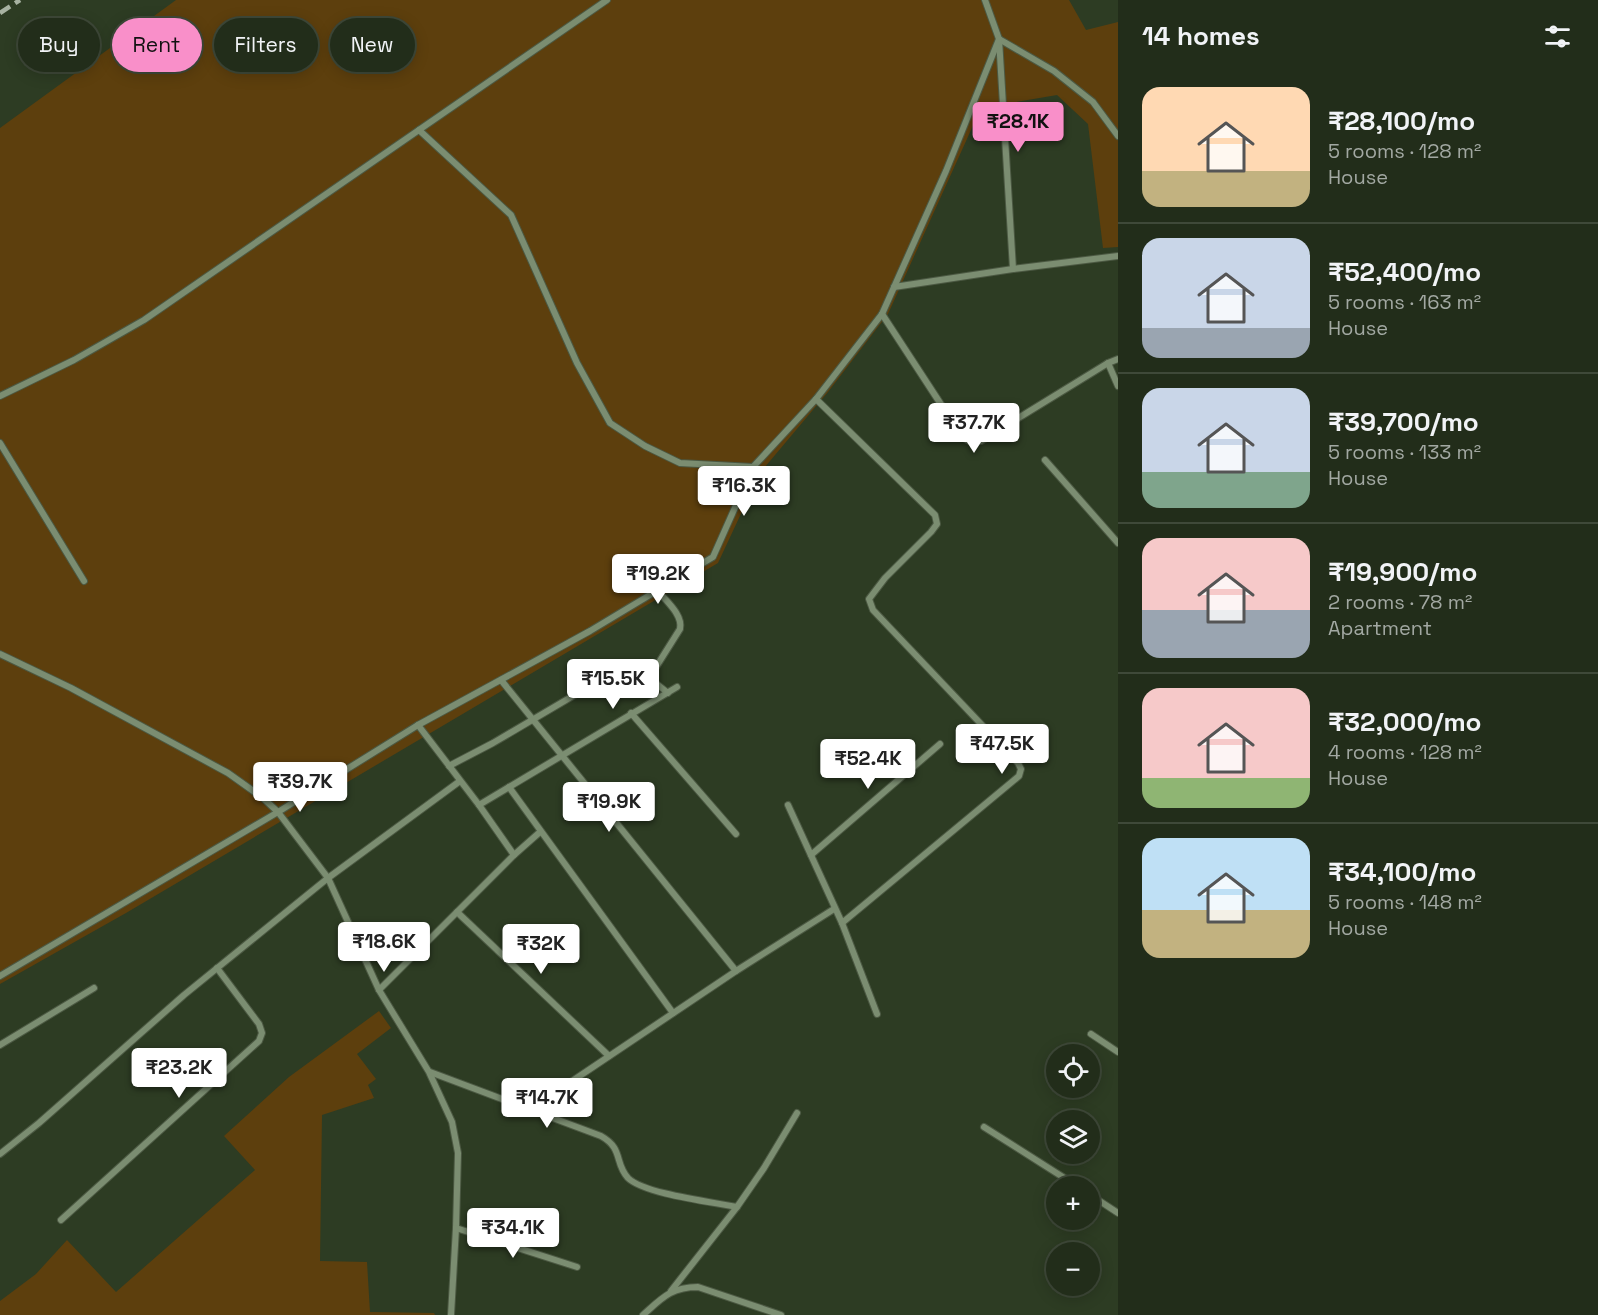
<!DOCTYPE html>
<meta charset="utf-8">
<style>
:root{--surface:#222d1a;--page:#2e3927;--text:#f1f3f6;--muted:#a2a8a2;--line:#3f4939;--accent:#f98fc9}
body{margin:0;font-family:"Space Grotesk",sans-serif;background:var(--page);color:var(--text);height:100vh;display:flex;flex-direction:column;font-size:22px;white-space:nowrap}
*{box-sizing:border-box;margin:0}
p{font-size:20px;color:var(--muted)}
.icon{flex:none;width:33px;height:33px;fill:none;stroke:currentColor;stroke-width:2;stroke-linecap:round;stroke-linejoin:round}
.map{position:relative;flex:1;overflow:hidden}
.drawer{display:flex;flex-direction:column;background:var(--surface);width:480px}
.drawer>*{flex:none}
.hud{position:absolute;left:18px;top:18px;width:570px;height:54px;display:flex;gap:12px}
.fabs{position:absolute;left:1046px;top:1044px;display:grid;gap:12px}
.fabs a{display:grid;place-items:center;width:54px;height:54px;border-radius:50%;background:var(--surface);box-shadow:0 3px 15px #0003,0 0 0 2px var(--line);font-size:30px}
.price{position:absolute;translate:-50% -51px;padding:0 14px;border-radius:6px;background:#fff;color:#222;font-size:20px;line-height:39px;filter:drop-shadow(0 2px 3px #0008)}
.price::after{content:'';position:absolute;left:50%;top:36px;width:18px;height:14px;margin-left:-9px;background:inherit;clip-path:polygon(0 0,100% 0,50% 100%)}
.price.selected{background:var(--accent);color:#111}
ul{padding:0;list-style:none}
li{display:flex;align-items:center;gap:18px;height:150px;padding:0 24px}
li+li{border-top:2px solid var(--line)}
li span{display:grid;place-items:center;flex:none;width:168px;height:120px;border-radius:18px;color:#555}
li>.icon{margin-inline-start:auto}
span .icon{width:72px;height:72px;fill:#fffc;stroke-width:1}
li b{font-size:26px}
h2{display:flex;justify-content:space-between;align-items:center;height:72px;padding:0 24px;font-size:26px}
.tag{padding:0 21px;border-radius:27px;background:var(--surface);box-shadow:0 3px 15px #0003,0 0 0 2px var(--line);font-size:21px;line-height:54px}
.tag.selected{background:var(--accent);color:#111}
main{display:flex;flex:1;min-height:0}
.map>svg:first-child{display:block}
.green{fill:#5d3f0d}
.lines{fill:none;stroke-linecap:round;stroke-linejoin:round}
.street-casing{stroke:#4c5943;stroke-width:8}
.street{stroke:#7b8d71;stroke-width:6}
.rail{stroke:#a7b2a1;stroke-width:4.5;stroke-dasharray:12 6;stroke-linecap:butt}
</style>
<main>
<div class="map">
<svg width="1118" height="1315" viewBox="0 0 1118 1315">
<rect width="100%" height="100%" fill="#2d3c23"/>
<!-- green -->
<g class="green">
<polygon points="176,0 1069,0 1086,30 1118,22 1118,247 1103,248 1088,124 1057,95 993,106 980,110 888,314 828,392 760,473 718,563 126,913 0,984 0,128"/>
<polygon points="379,1011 391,1028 357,1054 376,1079 368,1085 374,1098 322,1115 320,1261 367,1262 370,1312 434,1313 435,1315 0,1315 0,1301 36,1274 67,1240 116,1292 255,1170 224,1136 289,1077"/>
</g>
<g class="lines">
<!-- street casing -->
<g class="street-casing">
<g id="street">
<polyline points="985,0 999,39 1013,269"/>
<polyline points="999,39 1054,71 1093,102 1118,136"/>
<polyline points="419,130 511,215 577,363 610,423 645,446 680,463 753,467 816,399 882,314 946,171 999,39"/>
<polyline points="894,287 1013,269 1118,256"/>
<path d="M 882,314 L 961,435 C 967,442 971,442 981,441 L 1108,363 L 1118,359"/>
<polyline points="1108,363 1118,386"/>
<polyline points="0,396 74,360 144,320 607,0"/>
<polyline points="816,399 935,515 937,524 931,532 885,578 869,599 873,610 1018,763 1021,769 1019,776 1013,781 842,923"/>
<polyline points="0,443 84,581"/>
<polyline points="1045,460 1118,543"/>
<path d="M 658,591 C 667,602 683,615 680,629 L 651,675 L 653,681 L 668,693"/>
<polyline points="0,654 71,688 228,773 263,798 278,812 328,878 379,990 429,1072 452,1122 458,1153 456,1228 451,1315"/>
<polyline points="501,680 736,971"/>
<polyline points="631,713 736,834"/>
<polyline points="418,725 479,805 514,855"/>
<polyline points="449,766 493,743 600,680"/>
<polyline points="509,787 673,1013"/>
<polyline points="479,805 677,687"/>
<polyline points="788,805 842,923 877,1014"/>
<polyline points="811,855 940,744"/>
<polyline points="457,912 609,1056"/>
<polyline points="0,976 278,812 418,725 590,631 713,557 753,467"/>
<polyline points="379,990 514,855 540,832"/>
<polyline points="1091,1034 1118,1052"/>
<polyline points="0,1045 94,988"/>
<path d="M 430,1072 L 601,1136 C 624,1149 614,1163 628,1178 C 644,1194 713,1202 737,1207"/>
<polyline points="529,1110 736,971 834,909"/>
<polyline points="984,1127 1077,1186"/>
<polyline points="0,1154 39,1123 184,995 328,878 460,781"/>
<polyline points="1089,1194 1118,1213"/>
<polyline points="61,1220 259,1041 262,1033 259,1024 217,968"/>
<polyline points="456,1228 577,1267"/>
<polyline points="671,1291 737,1207 764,1168 797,1113"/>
<path d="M 643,1315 C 662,1298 671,1287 698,1287 L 781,1315"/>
</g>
</g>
<!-- street -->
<use href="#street" class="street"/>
<!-- rail -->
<polyline class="rail" points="0,13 20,0"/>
</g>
</svg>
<div class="fabs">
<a><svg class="icon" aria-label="locate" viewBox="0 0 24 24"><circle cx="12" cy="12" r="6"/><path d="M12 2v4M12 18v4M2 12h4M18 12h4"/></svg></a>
<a><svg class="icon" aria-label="layers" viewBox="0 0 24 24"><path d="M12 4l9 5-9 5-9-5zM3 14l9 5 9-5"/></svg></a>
<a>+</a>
<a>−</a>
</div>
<b class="price selected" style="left:1018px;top:153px">₹28.1K</b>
<b class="price" style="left:974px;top:454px">₹37.7K</b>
<b class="price" style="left:744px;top:517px">₹16.3K</b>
<b class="price" style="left:658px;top:605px">₹19.2K</b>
<b class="price" style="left:613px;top:710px">₹15.5K</b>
<b class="price" style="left:1002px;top:775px">₹47.5K</b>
<b class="price" style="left:868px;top:790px">₹52.4K</b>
<b class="price" style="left:300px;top:813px">₹39.7K</b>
<b class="price" style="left:609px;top:833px">₹19.9K</b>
<b class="price" style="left:384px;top:973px">₹18.6K</b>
<b class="price" style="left:541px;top:975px">₹32K</b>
<b class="price" style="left:179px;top:1099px">₹23.2K</b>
<b class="price" style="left:547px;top:1129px">₹14.7K</b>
<b class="price" style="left:513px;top:1259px">₹34.1K</b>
<div class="hud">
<a class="tag">Buy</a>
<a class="tag selected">Rent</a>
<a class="tag">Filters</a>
<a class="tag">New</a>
</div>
</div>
<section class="drawer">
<h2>14 homes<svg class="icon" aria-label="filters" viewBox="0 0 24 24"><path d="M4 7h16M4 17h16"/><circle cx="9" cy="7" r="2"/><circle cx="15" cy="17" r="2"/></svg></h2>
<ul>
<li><span style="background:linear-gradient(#ffd9b3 70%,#c2b280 0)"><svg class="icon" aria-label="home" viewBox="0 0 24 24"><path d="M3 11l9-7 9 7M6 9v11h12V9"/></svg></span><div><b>₹28,100/mo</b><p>5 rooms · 128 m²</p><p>House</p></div></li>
<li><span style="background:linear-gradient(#c9d6e8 75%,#9aa5b1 0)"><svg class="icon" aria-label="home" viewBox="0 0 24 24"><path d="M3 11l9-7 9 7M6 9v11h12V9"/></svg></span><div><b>₹52,400/mo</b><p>5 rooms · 163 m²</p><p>House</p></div></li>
<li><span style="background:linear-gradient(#c9d6e8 70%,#7fa58c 0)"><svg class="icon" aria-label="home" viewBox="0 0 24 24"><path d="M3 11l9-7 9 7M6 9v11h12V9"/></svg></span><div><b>₹39,700/mo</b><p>5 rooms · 133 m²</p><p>House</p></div></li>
<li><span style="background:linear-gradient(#f6c9c9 60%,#9aa5b1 0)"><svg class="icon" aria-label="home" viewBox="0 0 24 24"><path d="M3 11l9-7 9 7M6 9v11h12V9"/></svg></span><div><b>₹19,900/mo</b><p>2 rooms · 78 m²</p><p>Apartment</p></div></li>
<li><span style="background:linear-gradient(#f6c9c9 75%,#8fb573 0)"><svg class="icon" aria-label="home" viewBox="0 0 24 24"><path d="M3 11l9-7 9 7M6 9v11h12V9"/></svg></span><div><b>₹32,000/mo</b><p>4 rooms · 128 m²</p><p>House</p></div></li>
<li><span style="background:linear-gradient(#bfe0f5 60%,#c2b280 0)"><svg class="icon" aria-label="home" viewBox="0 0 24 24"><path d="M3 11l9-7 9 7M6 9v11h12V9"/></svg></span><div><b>₹34,100/mo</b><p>5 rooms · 148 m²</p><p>House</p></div></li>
</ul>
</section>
</main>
